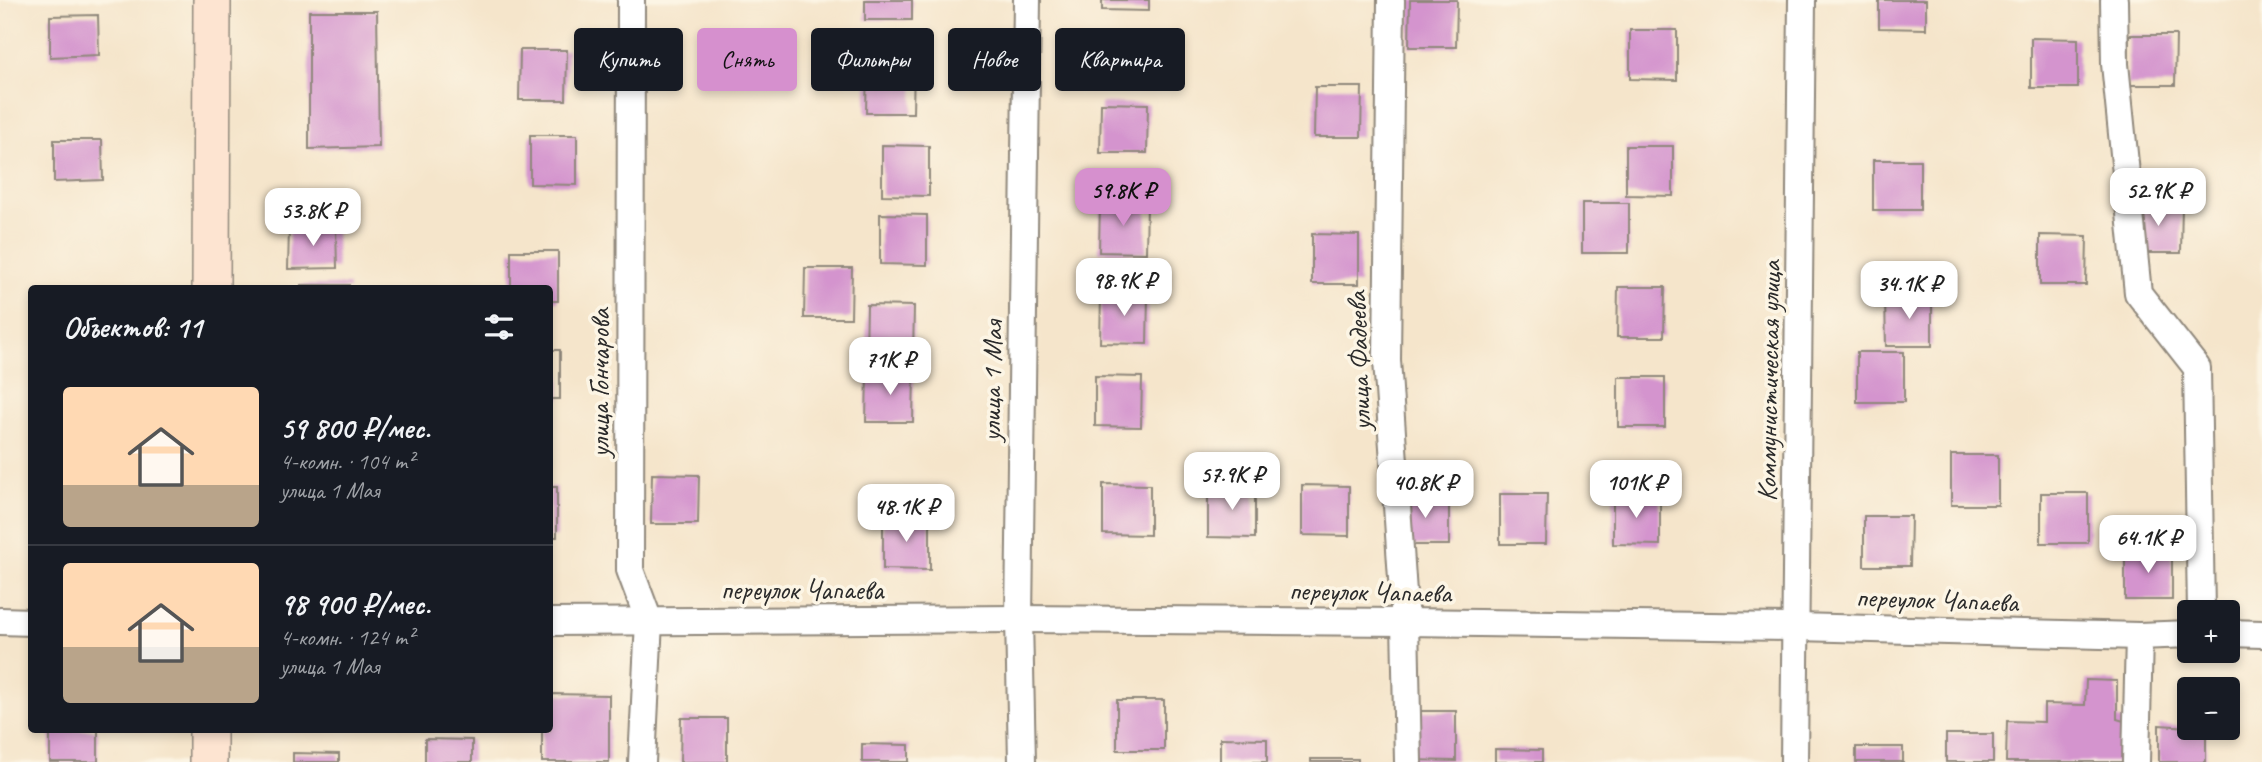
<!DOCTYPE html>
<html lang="ru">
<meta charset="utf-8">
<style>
:root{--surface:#171b24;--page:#20242c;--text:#f1f3f6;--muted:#9ea1a6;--line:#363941;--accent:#d690ce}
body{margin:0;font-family:Caveat,sans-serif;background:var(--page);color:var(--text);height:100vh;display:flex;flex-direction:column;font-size:26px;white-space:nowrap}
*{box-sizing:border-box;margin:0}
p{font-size:23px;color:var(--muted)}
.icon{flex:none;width:38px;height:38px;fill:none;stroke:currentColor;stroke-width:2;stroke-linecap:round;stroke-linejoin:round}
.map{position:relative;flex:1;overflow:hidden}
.sheet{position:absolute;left:28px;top:285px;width:525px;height:448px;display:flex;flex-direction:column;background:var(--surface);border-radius:7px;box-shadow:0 4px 10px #0003}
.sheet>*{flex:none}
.banner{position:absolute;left:574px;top:28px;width:665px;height:63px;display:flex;gap:14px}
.controls{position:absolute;left:2177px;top:600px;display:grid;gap:14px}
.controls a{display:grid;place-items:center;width:63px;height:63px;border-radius:7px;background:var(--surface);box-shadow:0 4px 10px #0003;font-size:35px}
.price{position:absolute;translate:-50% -60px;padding:0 16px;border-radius:14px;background:#fff;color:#222;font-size:23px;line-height:46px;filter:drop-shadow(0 2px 4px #0008)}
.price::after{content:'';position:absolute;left:50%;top:42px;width:21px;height:16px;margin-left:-10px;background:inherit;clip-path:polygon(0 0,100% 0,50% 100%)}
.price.active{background:var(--accent);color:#111}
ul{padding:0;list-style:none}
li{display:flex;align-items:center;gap:21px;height:175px;padding:0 35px}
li+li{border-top:2px solid var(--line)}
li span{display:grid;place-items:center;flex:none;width:196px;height:140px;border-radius:7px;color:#555}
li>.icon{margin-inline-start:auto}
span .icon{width:84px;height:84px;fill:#fffc;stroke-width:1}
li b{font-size:30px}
h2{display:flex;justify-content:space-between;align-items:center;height:84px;padding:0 35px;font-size:30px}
.pill{padding:0 24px;border-radius:7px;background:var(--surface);box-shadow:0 4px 10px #0003;font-size:24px;line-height:63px}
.pill.active{background:var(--accent);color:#111}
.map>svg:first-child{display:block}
.building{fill:#d494ce}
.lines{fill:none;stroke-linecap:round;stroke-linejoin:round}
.street-casing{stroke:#90887b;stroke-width:30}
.secondary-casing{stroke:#90887b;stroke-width:40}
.street{stroke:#fff;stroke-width:26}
.secondary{stroke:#fde4d1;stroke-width:37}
.labels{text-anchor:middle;stroke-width:7;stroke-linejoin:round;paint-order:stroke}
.street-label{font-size:28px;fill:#2b2b2b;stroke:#fcf5e5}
</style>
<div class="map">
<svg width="2262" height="762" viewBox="0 0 2262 762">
<rect width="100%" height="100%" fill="#fcf5e5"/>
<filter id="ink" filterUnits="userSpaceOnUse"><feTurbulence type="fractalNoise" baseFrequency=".0143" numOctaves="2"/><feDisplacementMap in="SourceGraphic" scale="14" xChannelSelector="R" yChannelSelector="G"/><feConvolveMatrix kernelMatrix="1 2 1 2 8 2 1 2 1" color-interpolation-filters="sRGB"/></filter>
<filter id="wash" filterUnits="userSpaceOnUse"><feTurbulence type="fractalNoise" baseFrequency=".00686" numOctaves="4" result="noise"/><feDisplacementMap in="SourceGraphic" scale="28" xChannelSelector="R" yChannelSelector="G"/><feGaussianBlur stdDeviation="1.57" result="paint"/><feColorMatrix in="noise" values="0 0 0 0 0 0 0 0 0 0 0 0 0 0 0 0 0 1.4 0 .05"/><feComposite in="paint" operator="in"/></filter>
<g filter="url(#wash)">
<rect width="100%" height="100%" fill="#f5e5cb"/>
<g id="blocks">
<!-- building -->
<g class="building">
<rect x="865" y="0" width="47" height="20"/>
<polygon points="1102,0 1149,0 1149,11 1102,10"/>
<polygon points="1410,0 1457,0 1456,47 1409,47"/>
<polygon points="1879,0 1926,0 1926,29 1879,28"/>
<polygon points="309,11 377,11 379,147 309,149"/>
<polygon points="98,15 99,55 50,57 50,16"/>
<polygon points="1630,30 1677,30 1677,80 1630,79"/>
<polygon points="2129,35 2176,35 2175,85 2128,85"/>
<polygon points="2031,38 2078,39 2078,88 2031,88"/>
<polygon points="520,50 567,50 566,100 519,100"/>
<polygon points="867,63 914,63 913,113 866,113"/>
<polygon points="1315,87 1362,87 1361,137 1314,137"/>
<polygon points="1101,103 1148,104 1147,153 1100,153"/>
<polygon points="530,135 577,135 577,185 530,184"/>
<polygon points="54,140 102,140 103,180 54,182"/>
<polygon points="882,145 929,146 929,196 882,195"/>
<polygon points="1626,146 1673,146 1673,196 1626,195"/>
<rect x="1873" y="160" width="47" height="50"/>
<polygon points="1100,203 1147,203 1146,253 1099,252"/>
<rect x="1582" y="203" width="47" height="50"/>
<polygon points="2135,203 2182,203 2181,253 2134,253"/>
<polygon points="880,214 927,215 927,265 880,264"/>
<polygon points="336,227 337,268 288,269 289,228"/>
<polygon points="1312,234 1359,235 1359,284 1312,284"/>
<polygon points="2040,235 2087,236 2086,285 2040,285"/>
<polygon points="511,251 558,251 558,301 550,301 550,289 511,289"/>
<polygon points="805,268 852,268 851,318 804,318"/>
<rect x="301" y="285" width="48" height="4"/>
<polygon points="1618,287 1665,287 1664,337 1617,337"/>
<polygon points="1101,293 1148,294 1147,344 1100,343"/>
<polygon points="1885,296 1932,296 1932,346 1886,346"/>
<polygon points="867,305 914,306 913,356 866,355"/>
<rect x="550" y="350" width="10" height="49"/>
<rect x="1857" y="352" width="47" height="50"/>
<polygon points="867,372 914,372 913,422 866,422"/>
<polygon points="1095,376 1142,377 1141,427 1095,426"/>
<rect x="1618" y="377" width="47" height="50"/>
<rect x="1951" y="455" width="47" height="50"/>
<polygon points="652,474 699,475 698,524 651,524"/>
<polygon points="1103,484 1150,485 1150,535 1103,534"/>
<polygon points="1302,485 1349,486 1349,536 1302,535"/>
<rect x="550" y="487" width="7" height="50"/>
<polygon points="1208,487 1255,488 1255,538 1208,537"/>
<rect x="2041" y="493" width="47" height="50"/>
<polygon points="1500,494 1547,494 1546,544 1500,544"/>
<polygon points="1613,494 1660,495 1660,545 1613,544"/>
<polygon points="1402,495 1449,496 1449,545 1402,545"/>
<polygon points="1864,516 1911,516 1910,566 1864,566"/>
<polygon points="883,519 930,520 930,570 883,569"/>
<rect x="2125" y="550" width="47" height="50"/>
<polygon points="2086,680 2117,681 2117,719 2130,723 2129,762 2006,762 2007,721 2044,722 2044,704 2085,705"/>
<polygon points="550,694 609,695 609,762 542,762 542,730 550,730"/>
<rect x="1117" y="700" width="47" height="50"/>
<polygon points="1410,711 1456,711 1456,761 1409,760"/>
<polygon points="681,718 727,718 727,762 680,762"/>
<polygon points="2159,725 2206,728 2206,762 2159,762"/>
<rect x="50" y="730" width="48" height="32"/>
<rect x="1946" y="734" width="47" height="28"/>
<polygon points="1220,738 1267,739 1267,762 1220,762"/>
<polygon points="425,739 472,740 472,762 425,762"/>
<polygon points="862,744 909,745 909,762 862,762"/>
<rect x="1856" y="747" width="47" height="15"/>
<polygon points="1495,749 1542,750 1542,762 1495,762"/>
<polygon points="293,753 339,754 339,762 293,762"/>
<rect x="1311" y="759" width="47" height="3"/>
</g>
</g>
</g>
<g filter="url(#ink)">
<use href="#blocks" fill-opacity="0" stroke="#90887b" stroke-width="2"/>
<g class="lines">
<!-- street casing -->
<g class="street-casing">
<g id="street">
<polyline points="631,0 630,570 649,621 642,762"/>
<polyline points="1391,0 1387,360 1405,622 1408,762"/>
<polyline points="2114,0 2115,64 2138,293 2197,368 2201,612"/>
<polyline points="0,621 32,622"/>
<polyline points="550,622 1019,619 1405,622 1797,627 2139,636 2189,634"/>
<polyline points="2228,633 2262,634"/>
<polyline points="1022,762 1019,619 1027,0"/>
<polyline points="1794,762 1802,0"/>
<polyline points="2136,762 2139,636"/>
</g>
</g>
<!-- secondary casing -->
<g class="secondary-casing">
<g id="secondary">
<polyline points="211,289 212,0"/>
<polyline points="208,762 208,730"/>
</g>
</g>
<!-- street -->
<use href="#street" class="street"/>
<!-- secondary -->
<use href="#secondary" class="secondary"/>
</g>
</g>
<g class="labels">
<!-- street labels -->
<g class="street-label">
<text transform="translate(1358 361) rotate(-92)" y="10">улица Фадеева</text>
<text transform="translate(991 381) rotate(-89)" y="10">улица 1 Мая</text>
<text transform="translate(1768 381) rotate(-89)" y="10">Коммунистическая улица</text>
<text transform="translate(599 383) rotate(-90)" y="10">улица Гончарова</text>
<text x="802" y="599">переулок Чапаева</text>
<text transform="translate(1370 591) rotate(1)" y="10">переулок Чапаева</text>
<text transform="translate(1937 599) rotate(2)" y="10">переулок Чапаева</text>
</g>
</g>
</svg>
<div class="controls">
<a>+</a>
<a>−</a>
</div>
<b class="price active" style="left:1123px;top:228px">59.8K ₽</b>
<b class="price" style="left:2158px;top:228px">52.9K ₽</b>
<b class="price" style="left:313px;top:248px">53.8K ₽</b>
<b class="price" style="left:1124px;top:318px">98.9K ₽</b>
<b class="price" style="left:1909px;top:321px">34.1K ₽</b>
<b class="price" style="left:890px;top:397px">71K ₽</b>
<b class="price" style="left:1232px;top:512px">57.9K ₽</b>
<b class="price" style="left:1425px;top:520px">40.8K ₽</b>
<b class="price" style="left:1636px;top:520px">101K ₽</b>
<b class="price" style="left:906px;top:544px">48.1K ₽</b>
<b class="price" style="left:2148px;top:575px">64.1K ₽</b>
<div class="banner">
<a class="pill">Купить</a>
<a class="pill active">Снять</a>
<a class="pill">Фильтры</a>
<a class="pill">Новое</a>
<a class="pill">Квартира</a>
</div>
<section class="sheet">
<h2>Объектов: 11<svg class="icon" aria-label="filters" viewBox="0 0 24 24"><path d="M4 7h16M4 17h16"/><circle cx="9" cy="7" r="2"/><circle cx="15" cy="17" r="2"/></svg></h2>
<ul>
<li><span style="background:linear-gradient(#ffd9b3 70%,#b9a48a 0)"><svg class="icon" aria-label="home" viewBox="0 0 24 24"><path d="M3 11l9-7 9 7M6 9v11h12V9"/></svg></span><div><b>59 800 ₽/мес.</b><p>4-комн. · 104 m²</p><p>улица 1 Мая</p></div></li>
<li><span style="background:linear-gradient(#ffd9b3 60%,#b9a48a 0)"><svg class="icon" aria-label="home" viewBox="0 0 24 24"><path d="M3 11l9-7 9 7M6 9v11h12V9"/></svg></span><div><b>98 900 ₽/мес.</b><p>4-комн. · 124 m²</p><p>улица 1 Мая</p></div></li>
</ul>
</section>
</div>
